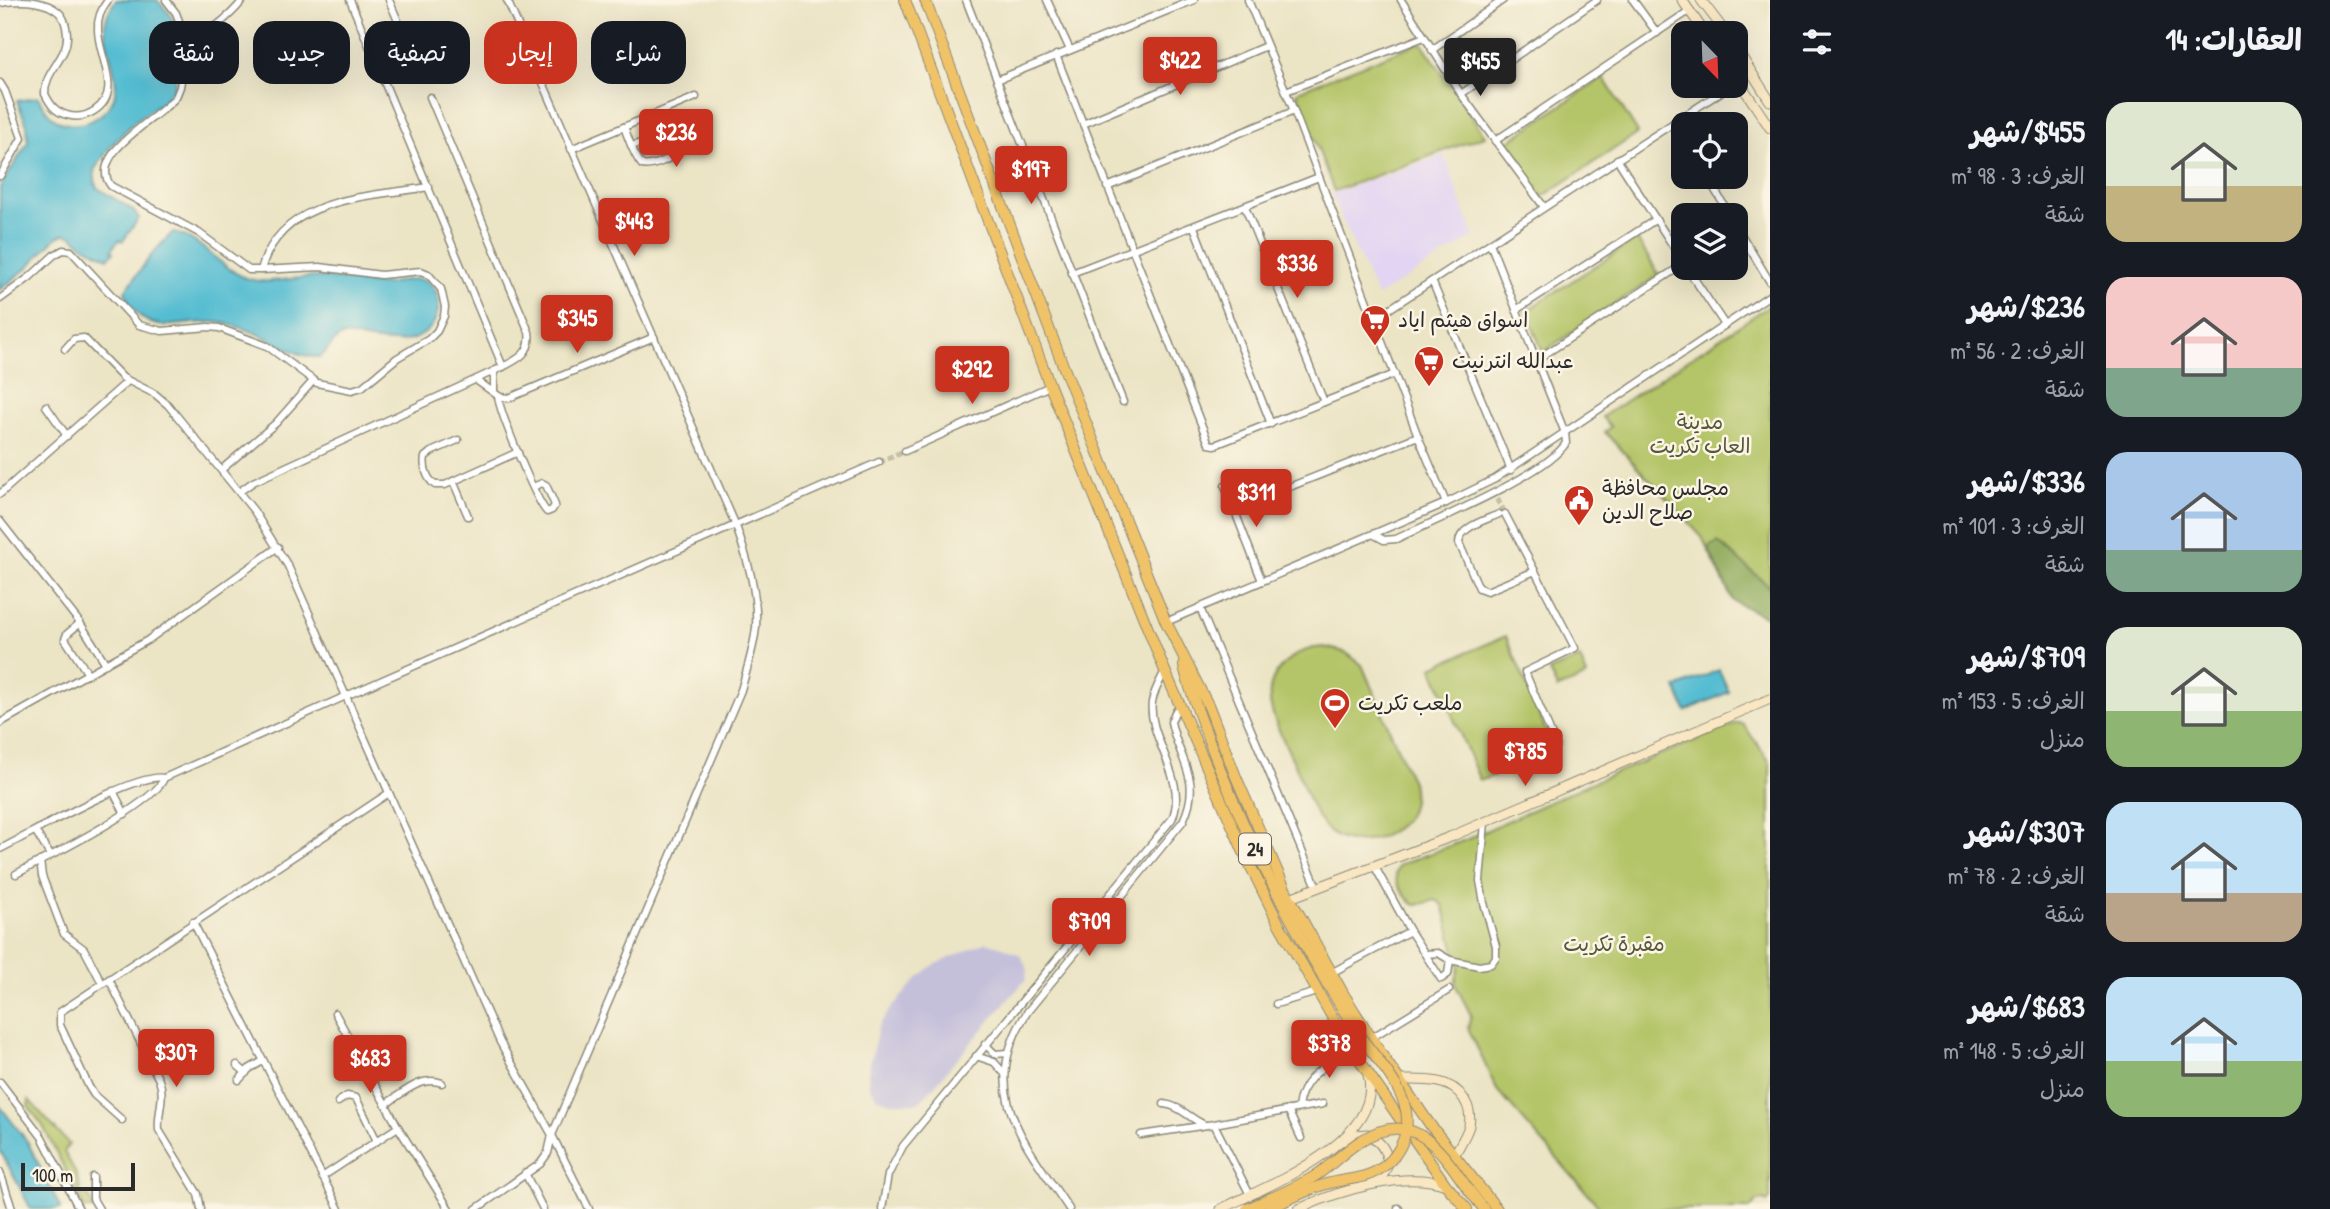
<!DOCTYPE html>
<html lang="ar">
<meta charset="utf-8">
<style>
:root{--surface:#171b24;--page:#20242c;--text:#f1f3f6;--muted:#9ea1a6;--accent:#c8321e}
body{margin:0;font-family:"Patrick Hand","Playpen Sans Arabic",sans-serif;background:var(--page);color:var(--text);direction:rtl;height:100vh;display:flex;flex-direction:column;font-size:26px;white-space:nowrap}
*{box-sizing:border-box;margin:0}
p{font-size:23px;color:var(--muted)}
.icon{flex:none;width:38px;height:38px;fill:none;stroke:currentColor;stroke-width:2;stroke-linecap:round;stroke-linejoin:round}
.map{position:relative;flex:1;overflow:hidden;direction:ltr}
.side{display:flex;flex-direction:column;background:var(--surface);width:560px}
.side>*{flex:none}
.guide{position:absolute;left:21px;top:21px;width:665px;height:63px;direction:rtl;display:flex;gap:14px}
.needle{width:46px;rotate:157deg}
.fabs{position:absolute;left:1671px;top:21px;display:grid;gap:14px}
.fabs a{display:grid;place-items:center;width:77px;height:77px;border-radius:14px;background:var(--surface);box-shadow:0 7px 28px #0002;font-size:35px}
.scale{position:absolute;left:21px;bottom:18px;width:114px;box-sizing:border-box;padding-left:7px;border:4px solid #2b2b2b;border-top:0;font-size:19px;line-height:24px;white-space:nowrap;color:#2b2b2b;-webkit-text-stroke:5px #fcf5e5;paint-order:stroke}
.price{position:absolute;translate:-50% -60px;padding:0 16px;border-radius:7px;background:var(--accent);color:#fff;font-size:23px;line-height:46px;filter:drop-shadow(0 2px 4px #0008)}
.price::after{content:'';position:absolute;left:50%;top:42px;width:21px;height:16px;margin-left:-10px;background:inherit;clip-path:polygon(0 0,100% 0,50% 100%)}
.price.selected{background:#222;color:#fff}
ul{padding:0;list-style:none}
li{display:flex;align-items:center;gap:21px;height:175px;padding:0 28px}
li span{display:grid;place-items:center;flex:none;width:196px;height:140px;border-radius:21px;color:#555}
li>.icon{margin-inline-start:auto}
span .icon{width:84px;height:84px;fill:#fffc;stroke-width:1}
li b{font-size:30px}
h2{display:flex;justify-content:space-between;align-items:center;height:84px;padding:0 28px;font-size:30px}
.chip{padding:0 24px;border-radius:21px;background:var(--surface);box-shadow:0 7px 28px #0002;font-size:24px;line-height:63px}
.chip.selected{background:var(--accent);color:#fff}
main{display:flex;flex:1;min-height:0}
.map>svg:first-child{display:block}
.built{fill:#e2d4f3}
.industrial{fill:#c5c0da}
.green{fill:#b4c467;stroke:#707849;stroke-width:2}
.forest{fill:#8faa5c;stroke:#5d6a44;stroke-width:2}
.water{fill:#53bcd1;stroke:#3f747e;stroke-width:2}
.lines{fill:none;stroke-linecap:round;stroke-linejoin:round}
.street-tunnel{stroke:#c5bfa6;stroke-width:6;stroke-dasharray:6 3;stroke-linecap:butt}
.street-casing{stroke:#8b8878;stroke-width:9}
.secondary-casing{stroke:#8b8878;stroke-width:11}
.primary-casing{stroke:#8b8878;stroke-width:12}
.street{stroke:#fff;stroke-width:6}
.secondary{stroke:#f9e7c3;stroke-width:9}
.primary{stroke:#f1c369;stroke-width:10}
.primary-bridge-casing{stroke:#8b8878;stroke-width:12;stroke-linecap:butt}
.primary-bridge{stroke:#f1c369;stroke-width:10}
.labels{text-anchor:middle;stroke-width:5;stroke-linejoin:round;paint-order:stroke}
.shield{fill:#fcf5e5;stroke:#6a6863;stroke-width:2}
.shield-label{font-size:19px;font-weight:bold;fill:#2b2b2b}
.poi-label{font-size:21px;fill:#2b2b2b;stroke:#fcf5e5;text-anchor:start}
.park-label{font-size:21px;fill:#54593d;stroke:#fcf5e5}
</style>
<main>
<section class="side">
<h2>العقارات: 14<svg class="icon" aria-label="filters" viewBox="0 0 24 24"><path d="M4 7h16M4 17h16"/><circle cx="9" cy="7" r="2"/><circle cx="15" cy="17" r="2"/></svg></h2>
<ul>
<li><span style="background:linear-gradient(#dfe7d0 60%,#c2b280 0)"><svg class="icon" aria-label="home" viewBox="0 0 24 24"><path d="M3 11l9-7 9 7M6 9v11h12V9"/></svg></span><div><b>$455/شهر</b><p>الغرف: 3 · 98 m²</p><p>شقة</p></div></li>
<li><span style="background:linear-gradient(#f6c9c9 65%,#7fa58c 0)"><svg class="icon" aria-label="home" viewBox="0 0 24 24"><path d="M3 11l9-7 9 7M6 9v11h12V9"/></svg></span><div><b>$236/شهر</b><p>الغرف: 2 · 56 m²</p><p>شقة</p></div></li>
<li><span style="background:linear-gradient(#a9c7e8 70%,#7fa58c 0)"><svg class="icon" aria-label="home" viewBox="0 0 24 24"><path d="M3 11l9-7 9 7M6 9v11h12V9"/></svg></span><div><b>$336/شهر</b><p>الغرف: 3 · 101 m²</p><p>شقة</p></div></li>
<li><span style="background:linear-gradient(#dfe7d0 60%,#8fb573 0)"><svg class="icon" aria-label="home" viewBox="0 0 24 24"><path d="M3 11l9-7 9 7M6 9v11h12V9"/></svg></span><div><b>$709/شهر</b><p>الغرف: 5 · 153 m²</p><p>منزل</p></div></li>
<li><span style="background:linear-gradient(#bfe0f5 65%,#b9a48a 0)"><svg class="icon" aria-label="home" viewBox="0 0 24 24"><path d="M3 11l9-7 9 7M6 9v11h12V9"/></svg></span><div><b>$307/شهر</b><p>الغرف: 2 · 78 m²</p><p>شقة</p></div></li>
<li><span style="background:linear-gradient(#bfe0f5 60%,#8fb573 0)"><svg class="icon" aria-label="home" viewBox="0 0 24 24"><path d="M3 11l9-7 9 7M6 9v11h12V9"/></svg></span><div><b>$683/شهر</b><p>الغرف: 5 · 148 m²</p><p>منزل</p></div></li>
</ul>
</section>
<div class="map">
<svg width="1770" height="1209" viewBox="0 0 1770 1209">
<rect width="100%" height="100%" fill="#fcf5e5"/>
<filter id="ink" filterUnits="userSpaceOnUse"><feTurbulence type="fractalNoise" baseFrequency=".0143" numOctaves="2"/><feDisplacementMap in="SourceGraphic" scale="14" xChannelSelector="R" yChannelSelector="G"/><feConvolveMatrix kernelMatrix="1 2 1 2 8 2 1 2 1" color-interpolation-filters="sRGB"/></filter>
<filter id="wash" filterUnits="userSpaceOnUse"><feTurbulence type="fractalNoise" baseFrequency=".00686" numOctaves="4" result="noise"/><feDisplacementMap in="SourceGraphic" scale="28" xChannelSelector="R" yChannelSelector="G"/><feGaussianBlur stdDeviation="1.57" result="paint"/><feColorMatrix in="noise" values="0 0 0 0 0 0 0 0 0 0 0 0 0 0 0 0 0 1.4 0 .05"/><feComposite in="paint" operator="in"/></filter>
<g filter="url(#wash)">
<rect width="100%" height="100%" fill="#ebe4c5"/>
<!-- built -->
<polygon class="built" points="1444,155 1474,237 1377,296 1331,194"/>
<!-- industrial -->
<polygon class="industrial" points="986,942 1003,947 1020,955 1027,967 1026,979 921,1101 914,1103 889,1102 877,1097 869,1087 868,1073 878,1027 889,1011 916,980 932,966"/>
<!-- green -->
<g class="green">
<polygon points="1418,43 1422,43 1485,136 1334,191 1297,93 1300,90"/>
<polygon points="1603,77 1638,133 1542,197 1506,143"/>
<polygon points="1637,239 1659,275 1543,352 1526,311"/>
<polygon points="1770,305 1770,619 1733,601 1702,537 1605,432 1611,427 1602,417"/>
<polygon points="1506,636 1554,750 1480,781 1432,667"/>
<path d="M 1324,647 L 1345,652 L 1362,665 L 1412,782 C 1416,801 1412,817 1395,829 C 1372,846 1337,848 1320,821 C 1309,805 1303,784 1296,767 C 1287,747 1274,724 1270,702 C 1266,671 1296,648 1324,647 Z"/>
<polygon points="1580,658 1587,676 1557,689 1549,671"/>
<path d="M 1738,723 L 1743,724 L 1770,762 L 1770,1199 L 1767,1202 L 1764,1200 L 1757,1201 L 1750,1209 L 1601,1209 L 1497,1090 L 1468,1028 L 1471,1015 L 1455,984 L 1459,967 L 1443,905 L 1436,900 L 1417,905 L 1413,904 C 1403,894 1389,879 1399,865 L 1468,839 L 1593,782 Z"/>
<path d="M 29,1100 L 69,1144 L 64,1152 C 71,1164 80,1178 80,1193 L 88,1195 L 95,1209 L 85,1209 L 43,1126 L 28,1106 Z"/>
</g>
<!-- forest -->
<polygon class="forest" points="1718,542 1770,587 1770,619 1733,601 1708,548"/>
<!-- water -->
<g class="water">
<path d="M 116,0 L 157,0 L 170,14 L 178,33 L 179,50 L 174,89 L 165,100 L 135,121 L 111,146 L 94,170 L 96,187 L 133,210 L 139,218 L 123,241 L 119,240 L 112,249 L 114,252 L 108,258 L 84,246 L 72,236 L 64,234 L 56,238 L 27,268 L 0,290 L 0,187 L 28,142 L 27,125 L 17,101 L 38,97 C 46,111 52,122 69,124 C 84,125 93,122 104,112 C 131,89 103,53 105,25 C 106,15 110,8 116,0 Z"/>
<path d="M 172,233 C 198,234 223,272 249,279 C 269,285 293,277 314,277 C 335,276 356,283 378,284 C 398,286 429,265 438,298 C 440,306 437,317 433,324 C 418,347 387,343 364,339 C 357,337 350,335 343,336 C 333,338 328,352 320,357 C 299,358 283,345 264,337 C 252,331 236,326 223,323 C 200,318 167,332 147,321 C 136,315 128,303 125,291 L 153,253 Z"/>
<polygon points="1719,670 1729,692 1686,711 1676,688"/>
<polygon points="0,1106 27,1141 61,1209 31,1209 0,1150"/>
</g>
</g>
<g filter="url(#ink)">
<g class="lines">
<!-- street-tunnel -->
<g class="street-tunnel">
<polyline points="879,462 905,451"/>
<polyline points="1497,499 1505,514"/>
</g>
<!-- street casing -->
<g class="street-casing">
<g id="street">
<path d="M 166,0 L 176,13 L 187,42 C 209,33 228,19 243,0"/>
<polyline points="350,0 503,367"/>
<polyline points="389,0 421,75"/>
<path d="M 507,0 L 736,526 C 747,558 758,593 756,627 C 754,648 747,669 741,690 L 552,1135 L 589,1209"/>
<polyline points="966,0 1123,402"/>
<polyline points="1047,0 1070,50"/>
<polyline points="1248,0 1294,111 1418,436 1446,503"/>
<polyline points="1401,0 1461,94 1544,207"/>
<polyline points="1633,0 1657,33"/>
<path d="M 0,3 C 16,0 34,0 49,6 C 59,11 64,16 66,27 C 73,57 44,68 45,94 C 50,104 55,112 67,115 C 76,118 86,116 94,111 C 124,92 98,57 98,30 C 97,18 101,9 108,0"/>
<path d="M 187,42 L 180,87 L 176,97 C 160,118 86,154 111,186 L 199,233 L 245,267 L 249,270 L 261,270 C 281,196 368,197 429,187"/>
<polyline points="1432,50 1503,0"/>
<polyline points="1056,55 1209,444 1215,445 1395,374"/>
<polyline points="997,80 1194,0"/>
<polyline points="0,83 5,91 22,138 0,176"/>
<polyline points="1286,91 1424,37"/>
<polyline points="1461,94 1597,0"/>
<polyline points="1674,122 1684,138"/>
<polyline points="1083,124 1266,46"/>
<path d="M 624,127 C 629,139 633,155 642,165 C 652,167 671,160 676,151 L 671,138 L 667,134 L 632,146"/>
<polyline points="1495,141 1689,11"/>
<polyline points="571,149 696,97"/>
<polyline points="1617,159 1684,263"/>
<polyline points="1707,177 1730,215"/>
<polyline points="1107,187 1294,111"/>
<polyline points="1245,207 1324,402"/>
<polyline points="1736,226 1770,282"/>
<polyline points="1194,227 1271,424"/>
<polyline points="1687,268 1725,325"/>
<polyline points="1072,273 1319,177"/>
<polyline points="1432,281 1511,470"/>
<polyline points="0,299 30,277 54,255 63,250 71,251 139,325 162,331 208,327 219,328 267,346 317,383 352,390 362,387 397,358 429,339 437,331 444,316 445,307 441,289 428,274 421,271 381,275 320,267 261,270"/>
<polyline points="1516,310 1655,220"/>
<polyline points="1374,319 1730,86"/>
<polyline points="65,349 74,339 84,338 123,378 155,394 168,405 254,511 288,566 500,1042 552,1135 548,1153 540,1164 476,1209"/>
<polyline points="1536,360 1684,264"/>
<polyline points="476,380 500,397 509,398 654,337"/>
<polyline points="494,391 494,371"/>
<path d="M 498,396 C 499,411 537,503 547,512 L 552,510 L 555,505 L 546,485 L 542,483 L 533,487"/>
<polyline points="46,406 67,436"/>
<path d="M 458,440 L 431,452 L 425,457 C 423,467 427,479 435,485 L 445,485 L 518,452"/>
<polyline points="905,451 1050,386"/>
<polyline points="221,470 276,423 313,381"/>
<polyline points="453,481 468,516"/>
<polyline points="1225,486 1262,581"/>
<path d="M 239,492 L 253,482 L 494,371 C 512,362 533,356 529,332 L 430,97"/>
<polyline points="0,494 128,381"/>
<polyline points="1249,503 1418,436"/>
<path d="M 1499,514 C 1486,520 1459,527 1459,543 L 1479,588 L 1487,591 L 1535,571"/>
<polyline points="1505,514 1575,648 1525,672 1556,745"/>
<polyline points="0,521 80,623 106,664"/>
<path d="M 1373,534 L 1384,540 L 1396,539 C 1432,522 1547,474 1566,443 L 1565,433 L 1490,243"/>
<polyline points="1200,608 1317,887"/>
<polyline points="1166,622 1446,503 1495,479 1770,295"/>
<polyline points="80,623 67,634 65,639 88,674"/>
<polyline points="0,723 148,640 278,547"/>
<polyline points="113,791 125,814"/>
<polyline points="36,832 50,855"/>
<path d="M 0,849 C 31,834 136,772 164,778 L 346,696 L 879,462"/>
<polyline points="40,861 42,876 64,934 84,949 102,983"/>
<polyline points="1374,865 1410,931 1441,979 1448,974 1450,960"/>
<path d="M 16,874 C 44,859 156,804 164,778"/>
<polyline points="193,922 339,1209"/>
<polyline points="1426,954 1438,953 1450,960 1479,966 1491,964 1496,957 1496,946 1484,903 1480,881 1485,822"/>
<polyline points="1331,973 1410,931"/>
<path d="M 109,979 L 159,1080 C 166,1097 157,1112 159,1130 L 198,1194 L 201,1209"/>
<polyline points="1276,1004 1317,992"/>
<polyline points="335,1013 398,1127 449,1209"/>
<polyline points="1371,1038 1449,990"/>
<polyline points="985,1044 995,1054 1008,1053"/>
<polyline points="976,1056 994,1062 1005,1074"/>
<polyline points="237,1065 246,1073"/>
<polyline points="239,1080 249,1069 263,1061"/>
<polyline points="0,1082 42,1137 79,1209"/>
<polyline points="338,1102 347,1096 356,1098 377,1141"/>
<path d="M 386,1104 C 403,1093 421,1075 442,1083"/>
<path d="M 1164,1104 C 1181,1106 1190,1119 1205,1125"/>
<path d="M 1298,1108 C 1301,1077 1328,1064 1351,1048"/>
<polyline points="1288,1110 1301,1138"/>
<polyline points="122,1120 94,1095 89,1087 60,1025 60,1012 389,793"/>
<polyline points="1214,1124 1250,1195"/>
<polyline points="1141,1135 1214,1124 1323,1104"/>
<polyline points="0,1172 12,1209"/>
<polyline points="525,1173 543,1209"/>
<polyline points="93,1177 93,1199 99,1209"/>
<polyline points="322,1177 398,1127"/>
<polyline points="1398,1208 1399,1209"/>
<path d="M 882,1209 L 888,1175 L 903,1146 L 1172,819 C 1189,780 1147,738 1152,702 C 1154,691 1160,681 1165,671"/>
<path d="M 1069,1209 C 1025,1142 975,1091 1028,1011 L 1183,821 C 1203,779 1179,761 1171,722 L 1175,712 L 1180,707"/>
</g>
</g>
<!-- secondary casing -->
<g class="secondary-casing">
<g id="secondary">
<polyline points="1682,0 1705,33"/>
<polyline points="1701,0 1726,33"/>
<polyline points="1736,48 1770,101"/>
<polyline points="1736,77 1770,128"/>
<polyline points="1290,898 1450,837 1770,699"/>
<path d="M 1399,1080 C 1422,1080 1450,1077 1464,1099 C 1469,1107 1471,1117 1469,1126 C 1466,1136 1459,1146 1454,1156"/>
<path d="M 1345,1141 L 1354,1135 L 1368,1134 C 1389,1147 1396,1168 1373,1184"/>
<path d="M 1221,1209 C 1267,1186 1385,1141 1368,1075"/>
<path d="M 1299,1209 C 1337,1191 1405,1170 1446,1185"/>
</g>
</g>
<!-- primary casing -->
<g class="primary-casing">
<g id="primary">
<polyline points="905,0 1050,386 1165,671 1246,857 1279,924 1335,1022 1368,1073 1446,1185 1467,1209"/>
<polyline points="925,0 1064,368 1166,622 1209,707 1236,777 1286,891 1344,995 1384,1058 1431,1126 1497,1209"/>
<path d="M 1184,666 C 1192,699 1205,730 1217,761 C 1254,856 1302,945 1356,1031"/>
<polyline points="1468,1189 1484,1209"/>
</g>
</g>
<!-- street -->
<use href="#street" class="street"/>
<!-- secondary -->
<use href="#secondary" class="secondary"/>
<!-- primary -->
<use href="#primary" class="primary"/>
<!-- primary-bridge casing -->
<g class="primary-bridge-casing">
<g id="primary-bridge">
<path d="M 1247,1209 C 1270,1198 1294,1189 1315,1176 C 1332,1165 1345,1150 1362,1140 C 1415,1107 1442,1152 1468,1189"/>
<path d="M 1269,1209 C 1287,1200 1304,1191 1323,1185 C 1337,1180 1352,1180 1365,1176 C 1398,1166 1416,1129 1402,1098 C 1392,1074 1371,1052 1356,1031"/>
</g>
</g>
<!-- primary-bridge -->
<use href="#primary-bridge" class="primary-bridge"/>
</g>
</g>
<!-- icons -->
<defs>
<g id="supermarket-pin" transform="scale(1.575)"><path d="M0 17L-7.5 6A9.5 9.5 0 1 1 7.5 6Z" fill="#c8321e" stroke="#fcf5e5"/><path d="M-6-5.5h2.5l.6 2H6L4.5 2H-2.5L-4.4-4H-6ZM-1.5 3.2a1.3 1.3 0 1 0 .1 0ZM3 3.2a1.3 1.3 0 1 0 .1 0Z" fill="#fff"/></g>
<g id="civic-pin" transform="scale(1.575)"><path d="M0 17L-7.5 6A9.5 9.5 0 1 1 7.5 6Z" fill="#c8321e" stroke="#fcf5e5"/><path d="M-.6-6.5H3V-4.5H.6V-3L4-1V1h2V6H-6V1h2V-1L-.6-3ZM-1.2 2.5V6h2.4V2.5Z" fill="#fff"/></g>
<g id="stadium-pin" transform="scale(1.575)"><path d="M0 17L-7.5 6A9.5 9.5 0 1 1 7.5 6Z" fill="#c8321e" stroke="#fcf5e5"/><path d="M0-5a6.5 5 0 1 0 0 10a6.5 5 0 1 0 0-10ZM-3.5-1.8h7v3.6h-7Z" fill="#fff"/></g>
</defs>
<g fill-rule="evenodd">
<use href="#supermarket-pin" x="1375" y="320"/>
<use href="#supermarket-pin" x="1429" y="361"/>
<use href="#civic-pin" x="1579" y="500"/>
<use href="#stadium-pin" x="1335" y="703"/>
</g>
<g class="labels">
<!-- shield labels -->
<rect class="shield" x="1239" y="833.5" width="32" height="31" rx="5"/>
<g class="shield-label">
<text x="1255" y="856">24</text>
</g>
<!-- poi labels -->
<g class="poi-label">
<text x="1398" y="327">اسواق هيثم اياد</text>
<text x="1452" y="368">عبدالله انترنيت</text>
<text x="1602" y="495">مجلس محافظة<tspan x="1602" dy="24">صلاح الدين</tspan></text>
<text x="1358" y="710">ملعب تكريت</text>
</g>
<!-- park labels -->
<g class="park-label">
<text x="1700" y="429">مدينة<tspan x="1700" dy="24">العاب تكريت</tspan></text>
<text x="1614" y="951">مقبرة تكريت</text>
</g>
</g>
</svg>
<div class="fabs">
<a><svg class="needle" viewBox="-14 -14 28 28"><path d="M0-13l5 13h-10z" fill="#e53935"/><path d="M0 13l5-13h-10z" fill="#9ea1a6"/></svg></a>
<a><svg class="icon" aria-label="locate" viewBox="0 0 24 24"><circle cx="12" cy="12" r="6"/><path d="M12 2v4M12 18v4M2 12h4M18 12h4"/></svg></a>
<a><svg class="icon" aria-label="layers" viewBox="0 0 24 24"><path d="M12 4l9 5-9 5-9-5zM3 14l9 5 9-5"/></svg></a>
</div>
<div class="scale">100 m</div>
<b class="price" style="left:1180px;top:97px">$422</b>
<b class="price selected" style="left:1480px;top:98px">$455</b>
<b class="price" style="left:676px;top:169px">$236</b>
<b class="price" style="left:1031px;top:206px">$197</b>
<b class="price" style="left:634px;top:258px">$443</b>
<b class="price" style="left:1297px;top:300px">$336</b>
<b class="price" style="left:577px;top:355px">$345</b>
<b class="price" style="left:972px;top:406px">$292</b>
<b class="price" style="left:1256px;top:529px">$311</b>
<b class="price" style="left:1525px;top:788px">$785</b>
<b class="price" style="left:1089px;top:958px">$709</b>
<b class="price" style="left:1329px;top:1080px">$378</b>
<b class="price" style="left:176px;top:1089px">$307</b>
<b class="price" style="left:370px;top:1095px">$683</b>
<div class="guide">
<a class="chip">شراء</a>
<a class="chip selected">إيجار</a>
<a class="chip">تصفية</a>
<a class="chip">جديد</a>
<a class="chip">شقة</a>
</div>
</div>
</main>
